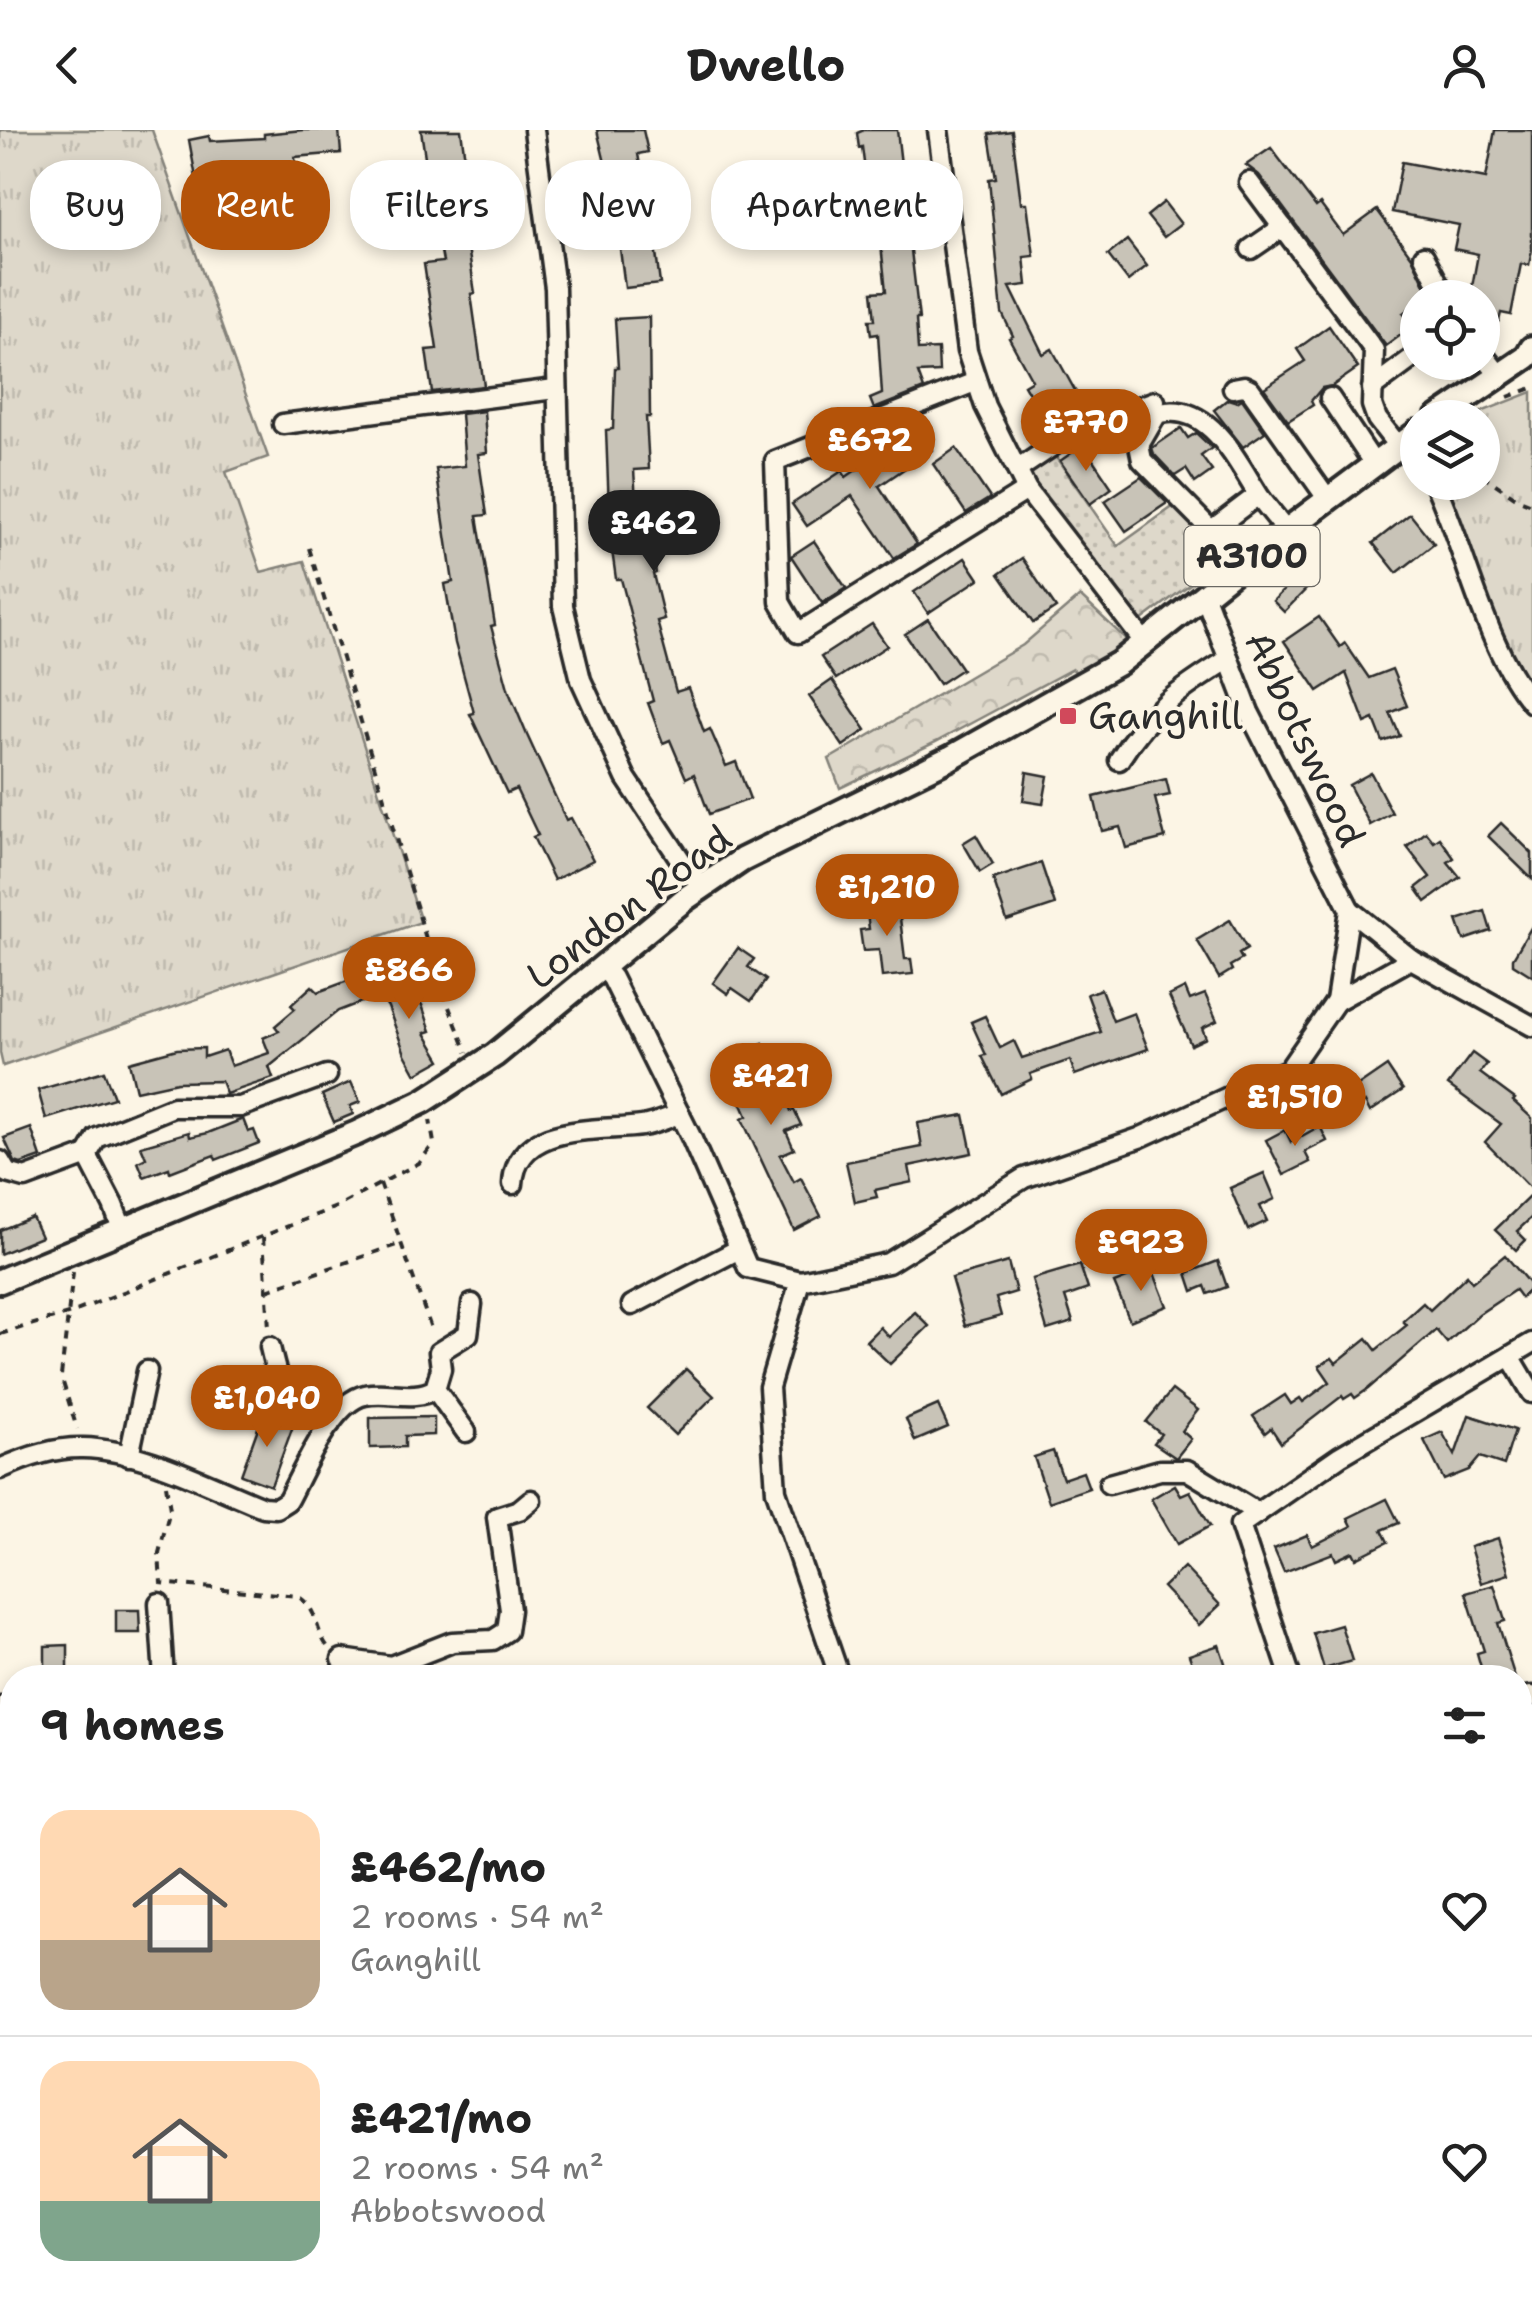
<!DOCTYPE html>
<meta charset="utf-8">
<style>
:root{--surface:#fff;--page:#f6f6f6;--text:#222;--muted:#767676;--line:#e0e0e0;--accent:#b45309}
body{margin:0;font-family:"Shantell Sans",sans-serif;background:var(--page);color:var(--text);height:100vh;display:flex;flex-direction:column;font-size:38px;white-space:nowrap}
*{box-sizing:border-box;margin:0}
p{font-size:32px;color:var(--muted)}
.icon{flex:none;width:55px;height:55px;fill:none;stroke:currentColor;stroke-width:2;stroke-linecap:round;stroke-linejoin:round}
.map{position:relative;flex:1;overflow:hidden}
.drawer{position:absolute;left:0px;top:1535px;width:1532px;height:640px;display:flex;flex-direction:column;background:var(--surface);border-radius:40px 40px 0 0;box-shadow:0 5px 15px #0003}
.drawer>*{flex:none}
.hud{position:absolute;left:30px;top:30px;width:1000px;height:90px;display:flex;gap:20px}
.controls{position:absolute;left:1400px;top:150px;display:grid;gap:20px}
.controls a{display:grid;place-items:center;width:100px;height:100px;border-radius:50%;background:var(--surface);box-shadow:0 5px 15px #0003;font-size:50px}
.price{position:absolute;translate:-50% -85px;padding:0 22px;border-radius:35px;background:var(--accent);color:#fff;font-size:32px;line-height:65px;filter:drop-shadow(0 2px 5px #0008)}
.price::after{content:'';position:absolute;left:50%;top:60px;width:30px;height:22px;margin-left:-15px;background:inherit;clip-path:polygon(0 0,100% 0,50% 100%)}
.price.on{background:#222;color:#fff}
ul{padding:0;list-style:none}
li{display:flex;align-items:center;gap:30px;height:250px;padding:0 40px}
li+li{border-top:2px solid var(--line)}
li span{display:grid;place-items:center;flex:none;width:280px;height:200px;border-radius:30px;color:#555}
li>.icon{margin-inline-start:auto}
span .icon{width:120px;height:120px;fill:#fffc;stroke-width:1}
li b{font-size:42px}
h2{display:flex;justify-content:space-between;align-items:center;height:120px;padding:0 40px;font-size:42px}
.chip{padding:0 35px;border-radius:40px;background:var(--surface);box-shadow:0 5px 15px #0003;font-size:35px;line-height:90px}
.chip.on{background:var(--accent);color:#fff}
header{display:flex;justify-content:space-between;align-items:center;height:130px;padding:0 40px;background:var(--surface);font-size:45px;font-weight:700}
.map>svg:first-child{display:block}
.grass{fill:url(#grass-dots);stroke:#84827a;stroke-width:2.5}
.forest{fill:url(#forest-crowns);stroke:#84827a;stroke-width:2.5}
.park{fill:url(#park-tufts);stroke:#84827a;stroke-width:2.5}
.building{fill:#c8c3b7;stroke:#2b2b2b;stroke-width:2.5}
.lines{fill:none;stroke-linecap:round;stroke-linejoin:round}
.minor-casing{stroke:#2b2b2b;stroke-width:25}
.major-casing{stroke:#2b2b2b;stroke-width:30}
.highway-casing{stroke:#2b2b2b;stroke-width:35}
.path{stroke:#2b2b2b;stroke-width:4;stroke-dasharray:8 8;stroke-linecap:butt}
.minor{stroke:#fcf5e5;stroke-width:18}
.major{stroke:#fcf5e5;stroke-width:22}
.highway{stroke:#fcf5e5;stroke-width:28}
.poi-dot{fill:#d1495b;stroke:#fcf5e5;stroke-width:4}
.labels{text-anchor:middle;stroke-width:8;stroke-linejoin:round;paint-order:stroke}
.shield{fill:#fcf5e5;stroke:#6a6863;stroke-width:2.5}
.shield-label{font-size:35px;font-weight:bold;fill:#2b2b2b}
.poi-label{font-size:38px;fill:#2b2b2b;stroke:#fcf5e5;text-anchor:start}
.street-label{font-size:38px;fill:#2b2b2b;stroke:#fcf5e5}
</style>
<header><svg class="icon" aria-label="back" viewBox="0 0 24 24"><path d="M15 5l-7 7 7 7"/></svg>Dwello<svg class="icon" aria-label="person" viewBox="0 0 24 24"><circle cx="12" cy="8" r="4"/><path d="M4 21q1-7 8-7t8 7"/></svg></header>
<div class="map">
<svg width="1532" height="2175" viewBox="0 0 1532 2175">
<defs>
<pattern id="grass-dots" width="8" height="8" patternUnits="userSpaceOnUse" patternTransform="scale(2.5)"><rect width="8" height="8" fill="#ded8ca"/><path d="M2 2h.1M6 6h.1" fill="none" stroke="#bfbaae" stroke-width="1.8" stroke-linecap="round"/></pattern>
<pattern id="forest-crowns" width="20" height="18" patternUnits="userSpaceOnUse" patternTransform="scale(2.5)"><rect width="20" height="18" fill="#ded8ca"/><path d="M2 6a3 3 0 1 1 6 0M12 15a3 3 0 1 1 6 0" fill="none" stroke="#bfbaae"/></pattern>
<pattern id="park-tufts" width="24" height="20" patternUnits="userSpaceOnUse" patternTransform="scale(2.5)"><rect width="24" height="20" fill="#ded8ca"/><path d="M3 7l-1-3M5 7V3M7 7l1-3M15 17l-1-3M17 17v-4M19 17l1-3" fill="none" stroke="#bfbaae"/></pattern>
</defs>
<rect width="100%" height="100%" fill="#fcf5e5"/>
<filter id="ink" filterUnits="userSpaceOnUse"><feTurbulence type="fractalNoise" baseFrequency=".01" numOctaves="2"/><feDisplacementMap in="SourceGraphic" scale="20" xChannelSelector="R" yChannelSelector="G"/><feConvolveMatrix kernelMatrix="1 2 1 2 8 2 1 2 1" color-interpolation-filters="sRGB"/></filter>
<g filter="url(#ink)">
<!-- grass -->
<polygon class="grass" points="1053,323 1118,416 1174,376 1226,427 1142,490 1134,486 1094,439 1027,342"/>
<!-- forest -->
<g class="forest">
<polygon points="1080,466 1128,511 1119,533 1089,551 1072,539 936,612 840,658 829,629 1023,515"/>
<polygon points="1532,2009 1532,2096 1520,2100 1520,2014"/>
<polygon points="1092,2163 1092,2162 1334,2163 1298,2175 1055,2175"/>
</g>
<!-- park -->
<g class="park">
<polygon points="0,0 152,0 268,327 226,342 261,442 304,431 421,792 3,936 0,923"/>
<polygon points="1532,262 1532,568 1424,353 1482,352 1482,288 1476,287 1481,287 1481,282"/>
<polygon points="1532,1687 1532,1998 1520,2002 1520,1692"/>
<polygon points="962,2163 962,2162 1072,2163 1039,2175 947,2175"/>
</g>
<!-- building -->
<g class="building">
<polygon points="303,0 339,0 341,23 295,27 296,42 256,45 258,60 225,62 225,59 199,64 189,10 209,6 210,11 264,8 264,4"/>
<polygon points="421,0 461,0 466,36 461,37 475,115 468,117 475,163 471,164 484,256 432,262 426,220 437,219 424,134 443,132 436,95 441,94 433,40 427,41"/>
<polygon points="597,0 643,0 648,22 638,24 644,58 625,62 629,88 599,94 589,40 606,37"/>
<polygon points="864,0 897,0 919,189 916,189 918,220 938,219 939,242 918,243 924,259 874,279 870,269 882,264 878,204 871,205 869,190 875,190 872,162 886,161 879,96 872,95 862,17 859,18 857,3"/>
<polygon points="1495,0 1532,0 1532,120 1529,135 1521,134 1511,185 1501,183 1499,191 1482,188 1482,168 1470,168 1478,124 1454,119 1459,95 1392,82 1402,32 1486,48"/>
<polygon points="1012,1 1021,73 1027,73 1034,126 1024,127 1027,155 1010,157 1043,224 1052,219 1083,275 1048,296 1024,255 1032,250 1009,208 1013,206 1002,183 989,49 996,48 989,4"/>
<polygon points="1271,18 1316,77 1320,74 1343,105 1377,80 1412,127 1429,163 1418,168 1418,172 1403,183 1413,196 1386,216 1259,45 1246,35"/>
<polygon points="1164,72 1181,94 1164,107 1147,86"/>
<polygon points="1127,110 1147,136 1128,151 1108,125"/>
<polygon points="655,115 660,154 625,158 620,119"/>
<polygon points="649,187 650,287 646,287 649,339 634,340 638,402 650,400 656,443 653,444 664,489 657,491 676,562 688,558 704,602 710,599 726,636 736,632 750,669 709,684 694,644 686,648 670,610 663,613 648,573 653,571 621,449 616,449 610,406 606,300 613,299 615,238 618,238 615,189"/>
<polygon points="1329,196 1358,238 1332,256 1322,258 1311,271 1313,275 1288,291 1264,258 1305,231 1297,219"/>
<polygon points="1228,269 1237,272 1242,269 1265,302 1243,317 1214,280"/>
<polygon points="484,281 487,323 478,324 487,385 477,386 495,495 491,496 509,562 527,605 566,690 571,688 593,730 554,750 533,707 538,705 516,659 507,663 470,584 474,583 455,513 445,454 453,452 436,339 465,336 461,284"/>
<polygon points="917,298 932,320 879,356 917,414 894,428 852,366 807,396 792,374 842,341 846,347"/>
<polygon points="1181,298 1188,308 1196,303 1212,318 1201,326 1212,341 1195,353 1186,339 1175,346 1154,324 1152,318"/>
<polygon points="1083,315 1112,358 1090,374 1060,331"/>
<polygon points="956,318 990,368 966,383 933,334"/>
<polygon points="1141,347 1167,373 1126,401 1105,371"/>
<polygon points="1410,384 1434,414 1397,443 1373,413"/>
<polygon points="814,411 846,458 822,473 791,426"/>
<polygon points="965,428 979,449 928,483 914,462"/>
<polygon points="1022,428 1056,478 1033,493 999,444"/>
<polygon points="1305,438 1316,449 1284,482 1273,471"/>
<polygon points="1319,487 1340,517 1345,513 1369,548 1392,539 1407,576 1390,583 1400,606 1383,612 1374,589 1365,593 1346,543 1318,561 1284,511"/>
<polygon points="928,489 962,539 939,554 905,504"/>
<polygon points="872,494 887,516 836,549 821,527"/>
<polygon points="832,550 866,600 843,616 809,566"/>
<polygon points="1027,642 1048,646 1043,674 1023,671"/>
<polygon points="1371,643 1392,683 1370,695 1349,655"/>
<polygon points="1166,649 1170,665 1155,668 1165,708 1126,718 1120,697 1102,701 1094,667"/>
<polygon points="1501,693 1532,723 1532,749 1488,706"/>
<polygon points="1426,702 1434,712 1440,708 1454,728 1448,732 1460,747 1426,772 1416,758 1430,747 1407,717"/>
<polygon points="976,705 993,734 980,742 963,713"/>
<polygon points="1041,733 1055,775 1007,791 993,749"/>
<polygon points="898,772 905,829 911,829 913,844 882,847 879,820 863,821 860,800 869,799 866,775"/>
<polygon points="1485,781 1491,801 1464,810 1457,790"/>
<polygon points="1230,790 1247,819 1239,824 1242,829 1230,836 1232,840 1219,848 1197,810"/>
<polygon points="1532,796 1532,846 1513,834 1513,828"/>
<polygon points="738,818 754,829 748,837 766,850 751,871 732,858 728,864 713,853"/>
<polygon points="399,841 422,875 431,901 425,903 441,930 416,944 405,924 388,877 375,858"/>
<polygon points="369,843 377,866 338,881 269,937 273,948 226,964 221,951 177,952 136,961 129,932 177,919 204,918 204,927 225,920 231,936 269,923 263,908 279,901 275,896 295,879 291,875 312,856 318,862"/>
<polygon points="1185,858 1190,870 1205,864 1217,891 1202,898 1206,908 1191,915 1169,866"/>
<polygon points="1101,859 1113,891 1134,883 1148,919 1075,945 1070,930 1030,944 1032,949 1001,964 982,926 986,925 971,892 985,886 1000,918 1014,911 1022,928 1101,902 1087,864"/>
<polygon points="763,913 791,981 794,980 801,995 786,1001 794,1019 780,1025 794,1052 801,1048 821,1086 794,1100 742,989 747,986 723,930"/>
<polygon points="1472,923 1487,934 1480,943 1515,969 1513,971 1532,988 1532,1060 1485,1012 1501,994 1448,955"/>
<polygon points="1387,936 1403,960 1370,982 1365,972 1346,985 1336,971"/>
<polygon points="104,941 114,968 46,989 38,960"/>
<polygon points="351,952 360,972 350,976 353,984 334,992 322,965"/>
<polygon points="964,985 972,1023 909,1036 912,1052 875,1060 877,1067 855,1072 846,1032 922,1017 918,993"/>
<polygon points="243,989 248,1002 254,1000 259,1013 216,1030 214,1025 170,1042 169,1038 144,1047 138,1032 146,1028 141,1016 189,1002 190,1007 208,1003"/>
<polygon points="1320,996 1327,1011 1305,1022 1310,1032 1284,1045 1266,1010 1285,1000 1291,1012"/>
<polygon points="31,998 41,1027 21,1034 15,1032 4,1008"/>
<polygon points="1264,1043 1275,1069 1260,1076 1267,1091 1248,1100 1230,1058"/>
<polygon points="1532,1064 1532,1087 1517,1101 1526,1110 1516,1120 1495,1100"/>
<polygon points="32,1087 41,1107 0,1124 0,1100"/>
<polygon points="1505,1125 1532,1157 1521,1168 1515,1160 1479,1184 1447,1213 1436,1200 1368,1259 1355,1268 1352,1264 1344,1269 1342,1266 1281,1313 1271,1298 1265,1303 1253,1286 1285,1265 1291,1274 1300,1268 1303,1272 1330,1252 1319,1236 1332,1228 1336,1233 1367,1208 1376,1220 1407,1195 1403,1191 1423,1173 1430,1180 1467,1145 1472,1152"/>
<polygon points="1218,1131 1227,1157 1208,1164 1205,1156 1193,1161 1187,1143"/>
<polygon points="1008,1132 1016,1162 996,1168 1001,1186 965,1196 951,1148"/>
<polygon points="1080,1135 1088,1159 1065,1167 1073,1192 1047,1200 1032,1149"/>
<polygon points="1152,1138 1167,1176 1130,1191 1114,1153"/>
<polygon points="915,1182 929,1196 890,1234 866,1211 880,1197 889,1207"/>
<polygon points="686,1239 714,1266 675,1305 647,1278"/>
<polygon points="1172,1260 1198,1280 1182,1301 1191,1309 1176,1328 1154,1313 1161,1304 1146,1292"/>
<polygon points="938,1275 948,1297 915,1311 906,1289"/>
<polygon points="263,1284 293,1296 271,1356 241,1345"/>
<polygon points="1469,1285 1515,1300 1504,1335 1480,1327 1469,1340 1444,1350 1424,1310 1442,1302 1455,1325"/>
<polygon points="434,1287 434,1305 405,1306 405,1317 370,1318 370,1288"/>
<polygon points="1053,1321 1063,1349 1083,1342 1089,1358 1049,1372 1034,1327"/>
<polygon points="1175,1355 1181,1365 1190,1361 1210,1396 1177,1414 1151,1369"/>
<polygon points="1387,1369 1399,1393 1382,1400 1388,1412 1356,1428 1353,1422 1336,1430 1333,1423 1284,1442 1274,1419 1307,1405 1312,1416 1352,1396 1348,1388"/>
<polygon points="1498,1408 1509,1444 1481,1453 1470,1417"/>
<polygon points="1184,1437 1220,1475 1199,1495 1163,1457"/>
<polygon points="1494,1455 1505,1491 1498,1493 1515,1548 1484,1548 1477,1523 1484,1521 1466,1463"/>
<polygon points="116,1480 139,1480 140,1503 116,1503"/>
<polygon points="1341,1495 1352,1531 1324,1539 1313,1503"/>
<polygon points="68,1515 68,1539 45,1539 45,1516"/>
<polygon points="1219,1515 1230,1548 1197,1548 1189,1525"/>
</g>
<g class="lines">
<!-- minor casing -->
<g class="minor-casing">
<g id="minor">
<polyline points="534,0 555,158 563,476 581,550 626,648 686,738 703,756"/>
<polyline points="938,0 967,221 985,276 1027,360 1145,513"/>
<polyline points="1249,52 1374,220 1372,275 1377,289 1398,316"/>
<polyline points="1251,119 1283,97"/>
<polyline points="1424,126 1446,168"/>
<polyline points="1482,223 1499,245"/>
<polyline points="975,252 775,331 780,472 798,503 1027,360"/>
<polyline points="1233,258 1244,256 1250,259 1327,368"/>
<polyline points="1372,258 1418,224"/>
<polyline points="1330,268 1374,334"/>
<polyline points="283,294 555,259"/>
<polyline points="1017,340 1078,299 1155,271"/>
<path d="M 1434,352 C 1466,420 1485,518 1532,573"/>
<path d="M 1214,403 L 1142,330 L 1139,315 L 1157,284 C 1209,268 1238,334 1261,369"/>
<polyline points="1239,436 1214,403 1217,396 1254,368 1261,369 1286,400"/>
<path d="M 1119,630 C 1151,579 1179,560 1229,529"/>
<polyline points="1350,780 1411,829 1532,896"/>
<polyline points="603,837 612,848 691,1007 748,1138 800,1151 888,1133 1024,1048 1139,1008 1289,939 1336,871 1350,780 1249,582 1204,464"/>
<polyline points="1336,871 1411,829"/>
<polyline points="87,1025 97,1008 173,977 240,977 327,945"/>
<polyline points="0,1031 7,1043 25,1048 87,1025 113,1075 123,1101"/>
<path d="M 513,1054 C 516,991 601,1002 642,996 C 655,994 667,988 680,984"/>
<polyline points="800,1151 769,1257 776,1361 840,1548"/>
<polyline points="632,1175 739,1119"/>
<path d="M 270,1217 C 282,1269 284,1268 330,1294"/>
<polyline points="1510,1226 1532,1263"/>
<polyline points="435,1259 466,1302"/>
<polyline points="129,1326 147,1241"/>
<path d="M 0,1339 C 26,1327 54,1317 83,1318 C 140,1319 210,1356 263,1377 L 276,1378 L 287,1371 C 303,1342 331,1272 365,1265 C 389,1260 413,1272 435,1259 L 441,1239 L 439,1222 L 468,1204 L 472,1174"/>
<polyline points="1109,1354 1160,1340 1187,1340 1258,1383"/>
<polyline points="159,1473 164,1548"/>
<polyline points="342,1529 391,1536 452,1512 493,1510 507,1501 510,1480 497,1387 519,1380 531,1370"/>
<polyline points="1291,1548 1240,1395 1340,1326 1532,1213"/>
<polyline points="1520,1568 1532,1566"/>
<polyline points="0,1577 12,1584"/>
<polyline points="12,1674 12,1686"/>
<polyline points="0,1913 10,1921 10,1956"/>
<polyline points="0,1991 4,1972 12,1956"/>
<polyline points="0,2105 12,2122"/>
<polyline points="34,2162 38,2175"/>
<polyline points="338,2162 339,2175"/>
<polyline points="455,2162 471,2175"/>
<polyline points="187,2175 188,2162"/>
<polyline points="526,2175 531,2162"/>
<polyline points="723,2175 727,2162"/>
</g>
</g>
<!-- major casing -->
<g class="major-casing">
<g id="major">
<polyline points="1437,288 1527,227 1532,218"/>
<polyline points="0,1151 357,1003 424,971 495,925 685,769 742,730 950,628 1119,533 1259,421 1418,302"/>
</g>
</g>
<!-- highway casing -->
<g class="highway-casing">
<g id="highway">
<polyline points="1520,2129 1532,2125"/>
<polyline points="1387,2175 1423,2162"/>
<polyline points="1522,2175 1532,2172"/>
</g>
</g>
<!-- path -->
<g class="path">
<polyline points="1508,267 1532,258"/>
<polyline points="1482,345 1519,370 1532,375"/>
<polyline points="309,418 439,852 467,922"/>
<polyline points="380,1053 433,1204"/>
<polyline points="263,1107 269,1198"/>
<polyline points="73,1142 61,1246 77,1299"/>
<polyline points="267,1160 399,1114"/>
<polyline points="0,1204 71,1183 336,1077 419,1033 434,1013 430,990"/>
<path d="M 166,1355 L 170,1379 L 159,1423 L 161,1453 L 297,1466 C 319,1478 314,1500 328,1517"/>
<polyline points="1520,1780 1532,1778"/>
<polyline points="0,1824 12,1827"/>
<polyline points="133,2175 135,2162"/>
<polyline points="943,2175 1033,2162"/>
</g>
<!-- minor -->
<use href="#minor" class="minor"/>
<!-- major -->
<use href="#major" class="major"/>
<!-- highway -->
<use href="#highway" class="highway"/>
</g>
</g>
<!-- markers -->
<rect class="poi-dot" x="1058" y="576" width="20" height="20" rx="5"/>
<g class="labels">
<!-- shield labels -->
<rect class="shield" x="1184.5" y="396" width="135" height="60" rx="8"/>
<g class="shield-label">
<text x="1252" y="438">A3100</text>
</g>
<!-- poi labels -->
<g class="poi-label">
<text x="1088" y="599">Ganghill</text>
</g>
<!-- street labels -->
<g class="street-label">
<text transform="translate(1305 609) rotate(65)" y="13">Abbotswood</text>
<text transform="translate(629 777) rotate(-37)" y="13">London Road</text>
</g>
</g>
</svg>
<div class="controls">
<a><svg class="icon" aria-label="locate" viewBox="0 0 24 24"><circle cx="12" cy="12" r="6"/><path d="M12 2v4M12 18v4M2 12h4M18 12h4"/></svg></a>
<a><svg class="icon" aria-label="layers" viewBox="0 0 24 24"><path d="M12 4l9 5-9 5-9-5zM3 14l9 5 9-5"/></svg></a>
</div>
<b class="price" style="left:1086px;top:344px">£770</b>
<b class="price" style="left:870px;top:362px">£672</b>
<b class="price on" style="left:654px;top:445px">£462</b>
<b class="price" style="left:887px;top:809px">£1,210</b>
<b class="price" style="left:409px;top:892px">£866</b>
<b class="price" style="left:771px;top:998px">£421</b>
<b class="price" style="left:1295px;top:1019px">£1,510</b>
<b class="price" style="left:1141px;top:1164px">£923</b>
<b class="price" style="left:267px;top:1320px">£1,040</b>
<div class="hud">
<a class="chip">Buy</a>
<a class="chip on">Rent</a>
<a class="chip">Filters</a>
<a class="chip">New</a>
<a class="chip">Apartment</a>
</div>
<section class="drawer">
<h2>9 homes<svg class="icon" aria-label="filters" viewBox="0 0 24 24"><path d="M4 7h16M4 17h16"/><circle cx="9" cy="7" r="2"/><circle cx="15" cy="17" r="2"/></svg></h2>
<ul>
<li><span style="background:linear-gradient(#ffd9b3 65%,#b9a48a 0)"><svg class="icon" aria-label="home" viewBox="0 0 24 24"><path d="M3 11l9-7 9 7M6 9v11h12V9"/></svg></span><div><b>£462/mo</b><p>2 rooms · 54 m²</p><p>Ganghill</p></div><svg class="icon" aria-label="heart" viewBox="0 0 24 24"><path d="M12 20l-8-8c-3-5 5-10 8-4 3-6 11-1 8 4z"/></svg></li>
<li><span style="background:linear-gradient(#ffd9b3 70%,#7fa58c 0)"><svg class="icon" aria-label="home" viewBox="0 0 24 24"><path d="M3 11l9-7 9 7M6 9v11h12V9"/></svg></span><div><b>£421/mo</b><p>2 rooms · 54 m²</p><p>Abbotswood</p></div><svg class="icon" aria-label="heart" viewBox="0 0 24 24"><path d="M12 20l-8-8c-3-5 5-10 8-4 3-6 11-1 8 4z"/></svg></li>
</ul>
</section>
</div>
